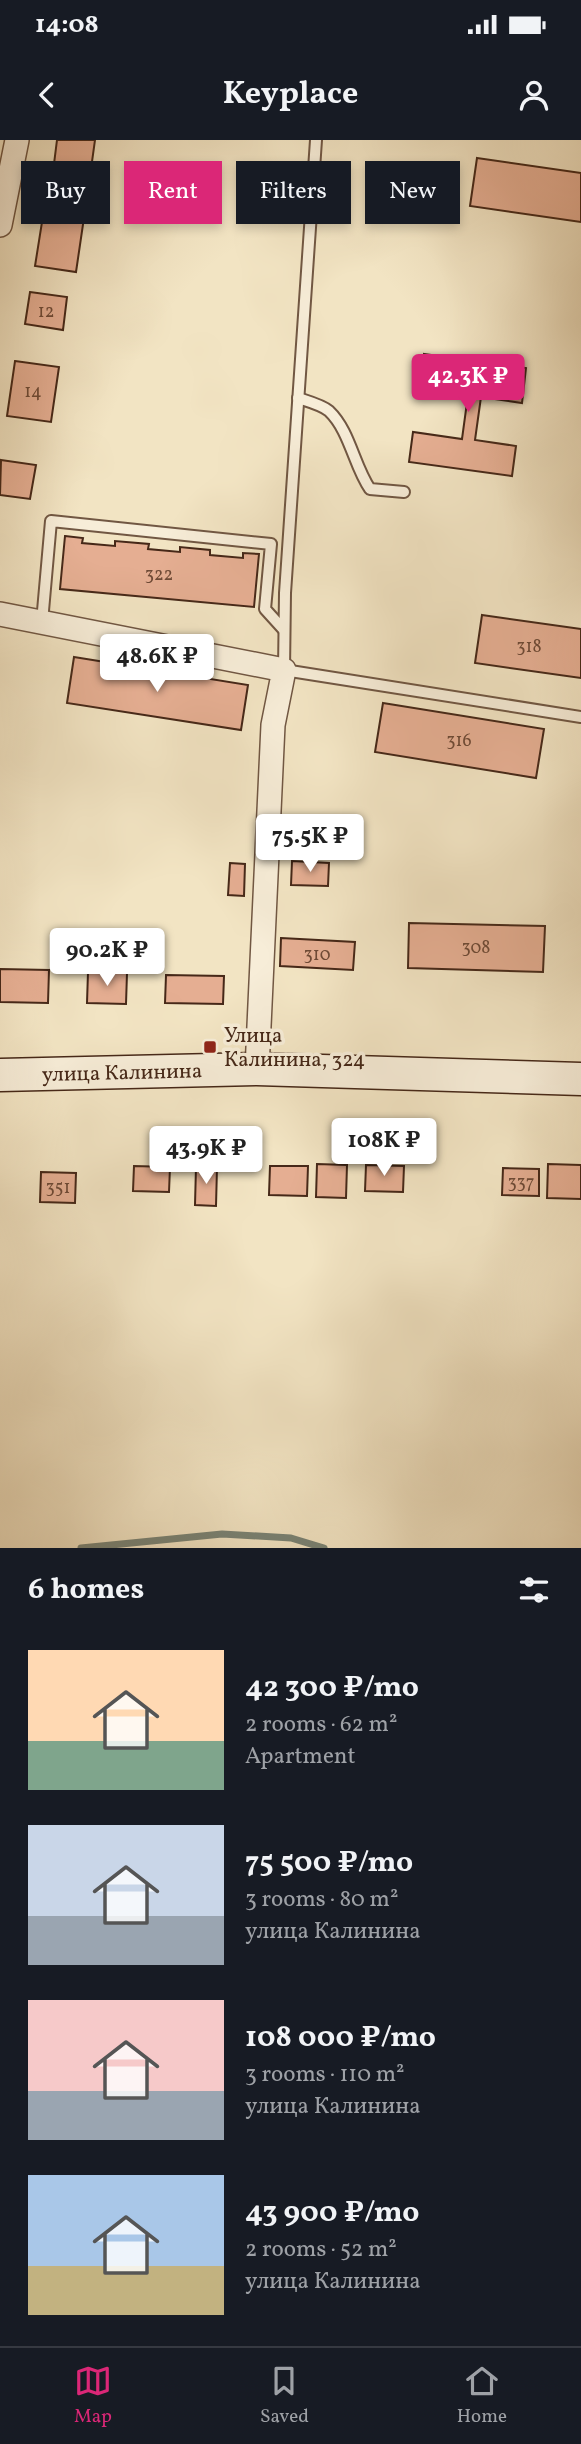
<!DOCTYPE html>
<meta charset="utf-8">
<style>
:root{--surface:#171b24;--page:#20242c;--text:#f1f3f6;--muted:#9ea1a6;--line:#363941;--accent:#db2777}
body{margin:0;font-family:Vollkorn,serif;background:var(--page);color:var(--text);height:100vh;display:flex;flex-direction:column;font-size:26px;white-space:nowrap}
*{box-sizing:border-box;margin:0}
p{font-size:23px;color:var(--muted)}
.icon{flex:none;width:38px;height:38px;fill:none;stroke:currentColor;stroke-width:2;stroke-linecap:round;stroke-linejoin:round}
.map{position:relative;height:1408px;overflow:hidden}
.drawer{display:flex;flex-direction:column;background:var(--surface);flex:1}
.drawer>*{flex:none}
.top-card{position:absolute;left:21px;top:21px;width:539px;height:63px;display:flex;gap:14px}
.price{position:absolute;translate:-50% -60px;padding:0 16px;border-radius:7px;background:#fff;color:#222;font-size:23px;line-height:46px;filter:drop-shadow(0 2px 4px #0008)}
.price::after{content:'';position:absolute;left:50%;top:42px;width:21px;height:16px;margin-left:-10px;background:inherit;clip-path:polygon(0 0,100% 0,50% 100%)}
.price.selected{background:var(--accent);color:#fff}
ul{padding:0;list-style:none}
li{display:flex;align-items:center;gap:21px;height:175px;padding:0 28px}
li span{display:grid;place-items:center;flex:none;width:196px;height:140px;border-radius:0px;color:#555}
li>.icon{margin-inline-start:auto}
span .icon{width:84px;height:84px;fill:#fffc;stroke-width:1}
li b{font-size:30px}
h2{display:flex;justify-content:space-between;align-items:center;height:84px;padding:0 28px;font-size:30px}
.chip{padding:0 24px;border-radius:0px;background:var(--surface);box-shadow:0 4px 10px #0003;font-size:24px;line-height:63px}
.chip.selected{background:var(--accent);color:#fff}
.status{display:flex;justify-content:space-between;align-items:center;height:49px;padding:0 35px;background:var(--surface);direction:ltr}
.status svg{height:19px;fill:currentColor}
header{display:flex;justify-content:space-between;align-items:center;height:91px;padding:0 28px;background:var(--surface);font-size:32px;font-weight:700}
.menu{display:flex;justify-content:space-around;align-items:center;height:98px;border-top:2px solid var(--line);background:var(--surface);font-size:19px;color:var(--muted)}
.menu a{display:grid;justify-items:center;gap:4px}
.menu .selected{color:var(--accent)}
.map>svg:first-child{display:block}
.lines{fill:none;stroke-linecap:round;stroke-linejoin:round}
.stream{stroke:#798375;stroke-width:7}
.building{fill:#e5ae92;stroke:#462818;stroke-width:2}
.lane-casing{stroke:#715743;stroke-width:14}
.street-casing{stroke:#715743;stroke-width:26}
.secondary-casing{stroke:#462818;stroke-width:35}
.lane{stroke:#f7edd8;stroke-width:10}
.street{stroke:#f7edd8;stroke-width:23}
.secondary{stroke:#f7edd8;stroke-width:32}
.poi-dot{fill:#8f2418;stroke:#f7edd8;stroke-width:2.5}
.labels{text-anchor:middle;stroke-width:7;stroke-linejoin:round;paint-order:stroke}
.number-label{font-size:18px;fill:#6e4a36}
.poi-label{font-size:21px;fill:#462818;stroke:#f7edd8;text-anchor:start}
.street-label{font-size:21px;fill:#462818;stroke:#f7edd8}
</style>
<div class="status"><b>14:08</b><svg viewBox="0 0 49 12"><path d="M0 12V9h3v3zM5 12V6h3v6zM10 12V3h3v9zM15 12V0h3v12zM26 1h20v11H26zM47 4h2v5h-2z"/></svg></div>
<header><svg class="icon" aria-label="back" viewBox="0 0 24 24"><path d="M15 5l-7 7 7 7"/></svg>Keyplace<svg class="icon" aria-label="person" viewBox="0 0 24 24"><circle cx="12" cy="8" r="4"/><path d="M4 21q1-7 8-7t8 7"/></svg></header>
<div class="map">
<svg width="581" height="1408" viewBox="0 0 581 1408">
<rect width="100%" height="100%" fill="#f2e4c3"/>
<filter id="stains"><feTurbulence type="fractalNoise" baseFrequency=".00286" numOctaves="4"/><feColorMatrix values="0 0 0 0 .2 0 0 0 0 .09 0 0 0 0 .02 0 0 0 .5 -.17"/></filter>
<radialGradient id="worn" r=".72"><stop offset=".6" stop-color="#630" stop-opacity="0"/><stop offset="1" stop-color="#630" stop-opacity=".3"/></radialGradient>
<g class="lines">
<!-- stream -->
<polyline class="stream" points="81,1408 222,1394 291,1398 324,1408"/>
</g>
<!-- building -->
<g class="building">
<polygon points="57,0 95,0 91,29 54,24"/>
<polygon points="477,18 581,33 581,82 470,66"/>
<polygon points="46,57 86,64 76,132 35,126"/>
<polygon points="30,152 67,157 63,190 25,184"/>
<polygon points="424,214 526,228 522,263 481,257 475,300 516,306 512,336 409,322 413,292 462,299 468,255 419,249"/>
<polygon points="15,221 59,227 51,282 7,276"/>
<polygon points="1,320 36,325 30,359 0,355"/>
<polygon points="65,396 83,398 82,403 115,406 115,401 149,404 148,409 180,412 180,407 210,410 210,415 243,418 243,413 259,414 254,467 60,449"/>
<polygon points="482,475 581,489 581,538 475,523"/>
<polygon points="74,517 248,545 241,590 67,563"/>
<polygon points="383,563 544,589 536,638 375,612"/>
<polygon points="292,721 329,723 328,746 291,745"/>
<polygon points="230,723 245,724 244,756 228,755"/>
<polygon points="409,783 545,786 543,832 408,828"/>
<polygon points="281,798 355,802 353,830 280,826"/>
<polygon points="0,829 49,830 48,863 0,862"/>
<polygon points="88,832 127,833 126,864 87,863"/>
<polygon points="166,835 224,836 223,864 165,863"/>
<polygon points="317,1024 347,1025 346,1058 316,1057"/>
<polygon points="548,1024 581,1025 581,1059 547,1058"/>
<polygon points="366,1025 404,1026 403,1052 365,1051"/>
<polygon points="134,1026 170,1027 169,1052 133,1051"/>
<polygon points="270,1026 308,1026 307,1056 269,1055"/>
<polygon points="196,1027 217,1027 216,1066 195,1065"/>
<polygon points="503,1028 539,1029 539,1056 502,1055"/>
<polygon points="41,1032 76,1033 75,1063 40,1062"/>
</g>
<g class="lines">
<!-- lane casing -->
<g class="lane-casing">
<g id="lane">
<polyline points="316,0 285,453 284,530 581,577"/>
<path d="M 298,258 C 307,261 322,265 329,271 C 350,291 354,326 370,349 L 404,352"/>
<polyline points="42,482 51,381 271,404 265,469 284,490"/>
</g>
</g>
<!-- street casing -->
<g class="street-casing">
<g id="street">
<polyline points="0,85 17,0"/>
<polyline points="0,474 284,530 273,585 257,929"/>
</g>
</g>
<!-- secondary casing -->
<g class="secondary-casing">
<g id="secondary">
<path id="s1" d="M 0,935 L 257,929 L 581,939"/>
</g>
</g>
<!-- lane -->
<use href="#lane" class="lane"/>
<!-- street -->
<use href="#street" class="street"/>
<!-- secondary -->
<use href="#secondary" class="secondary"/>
</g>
<!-- markers -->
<rect class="poi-dot" x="203" y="900" width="14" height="14" rx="3.5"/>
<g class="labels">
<!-- number labels -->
<g class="number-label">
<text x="46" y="177">12</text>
<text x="33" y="257">14</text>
<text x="159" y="440">322</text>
<text x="529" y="512">318</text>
<text x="459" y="606">316</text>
<text x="476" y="813">308</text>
<text x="317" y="820">310</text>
<text x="521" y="1048">337</text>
<text x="58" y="1053">351</text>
</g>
<!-- poi labels -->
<g class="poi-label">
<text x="224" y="902">Улица<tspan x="224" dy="24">Калинина, 324</tspan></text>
</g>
<!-- street labels -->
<g class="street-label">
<text dy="7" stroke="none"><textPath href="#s1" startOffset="122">улица Калинина</textPath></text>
</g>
</g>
<rect width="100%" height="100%" filter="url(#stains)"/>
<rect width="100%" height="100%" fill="url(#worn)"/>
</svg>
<b class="price selected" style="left:468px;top:274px">42.3K ₽</b>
<b class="price" style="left:157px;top:554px">48.6K ₽</b>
<b class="price" style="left:310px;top:734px">75.5K ₽</b>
<b class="price" style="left:107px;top:848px">90.2K ₽</b>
<b class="price" style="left:384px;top:1038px">108K ₽</b>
<b class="price" style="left:206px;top:1046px">43.9K ₽</b>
<div class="top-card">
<a class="chip">Buy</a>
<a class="chip selected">Rent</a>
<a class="chip">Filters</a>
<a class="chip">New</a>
</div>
</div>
<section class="drawer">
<h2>6 homes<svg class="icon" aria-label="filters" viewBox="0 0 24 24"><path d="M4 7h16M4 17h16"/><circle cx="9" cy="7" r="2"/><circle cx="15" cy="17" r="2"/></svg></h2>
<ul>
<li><span style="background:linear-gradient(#ffd9b3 65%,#7fa58c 0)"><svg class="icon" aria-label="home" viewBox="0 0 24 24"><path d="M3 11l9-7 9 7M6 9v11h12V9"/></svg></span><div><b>42 300 ₽/mo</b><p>2 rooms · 62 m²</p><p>Apartment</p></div></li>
<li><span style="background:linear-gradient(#c9d6e8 65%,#9aa5b1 0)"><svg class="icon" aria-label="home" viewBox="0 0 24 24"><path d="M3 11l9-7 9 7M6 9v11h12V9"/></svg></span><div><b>75 500 ₽/mo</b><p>3 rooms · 80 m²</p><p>улица Калинина</p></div></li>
<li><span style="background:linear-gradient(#f6c9c9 65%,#9aa5b1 0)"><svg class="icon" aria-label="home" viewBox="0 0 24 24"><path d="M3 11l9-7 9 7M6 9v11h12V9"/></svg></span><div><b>108 000 ₽/mo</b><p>3 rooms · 110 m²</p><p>улица Калинина</p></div></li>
<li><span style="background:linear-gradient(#a9c7e8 65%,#c2b280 0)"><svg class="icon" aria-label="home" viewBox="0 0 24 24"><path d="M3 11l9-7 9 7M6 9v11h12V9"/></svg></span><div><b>43 900 ₽/mo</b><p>2 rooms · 52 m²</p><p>улица Калинина</p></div></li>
</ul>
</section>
<nav class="menu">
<a class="selected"><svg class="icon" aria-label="map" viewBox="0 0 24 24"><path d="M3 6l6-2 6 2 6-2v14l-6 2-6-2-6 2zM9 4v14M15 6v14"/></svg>Map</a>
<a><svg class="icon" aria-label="saved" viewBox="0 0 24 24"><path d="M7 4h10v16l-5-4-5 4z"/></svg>Saved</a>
<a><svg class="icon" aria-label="home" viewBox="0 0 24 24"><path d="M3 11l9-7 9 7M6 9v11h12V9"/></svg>Home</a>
</nav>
